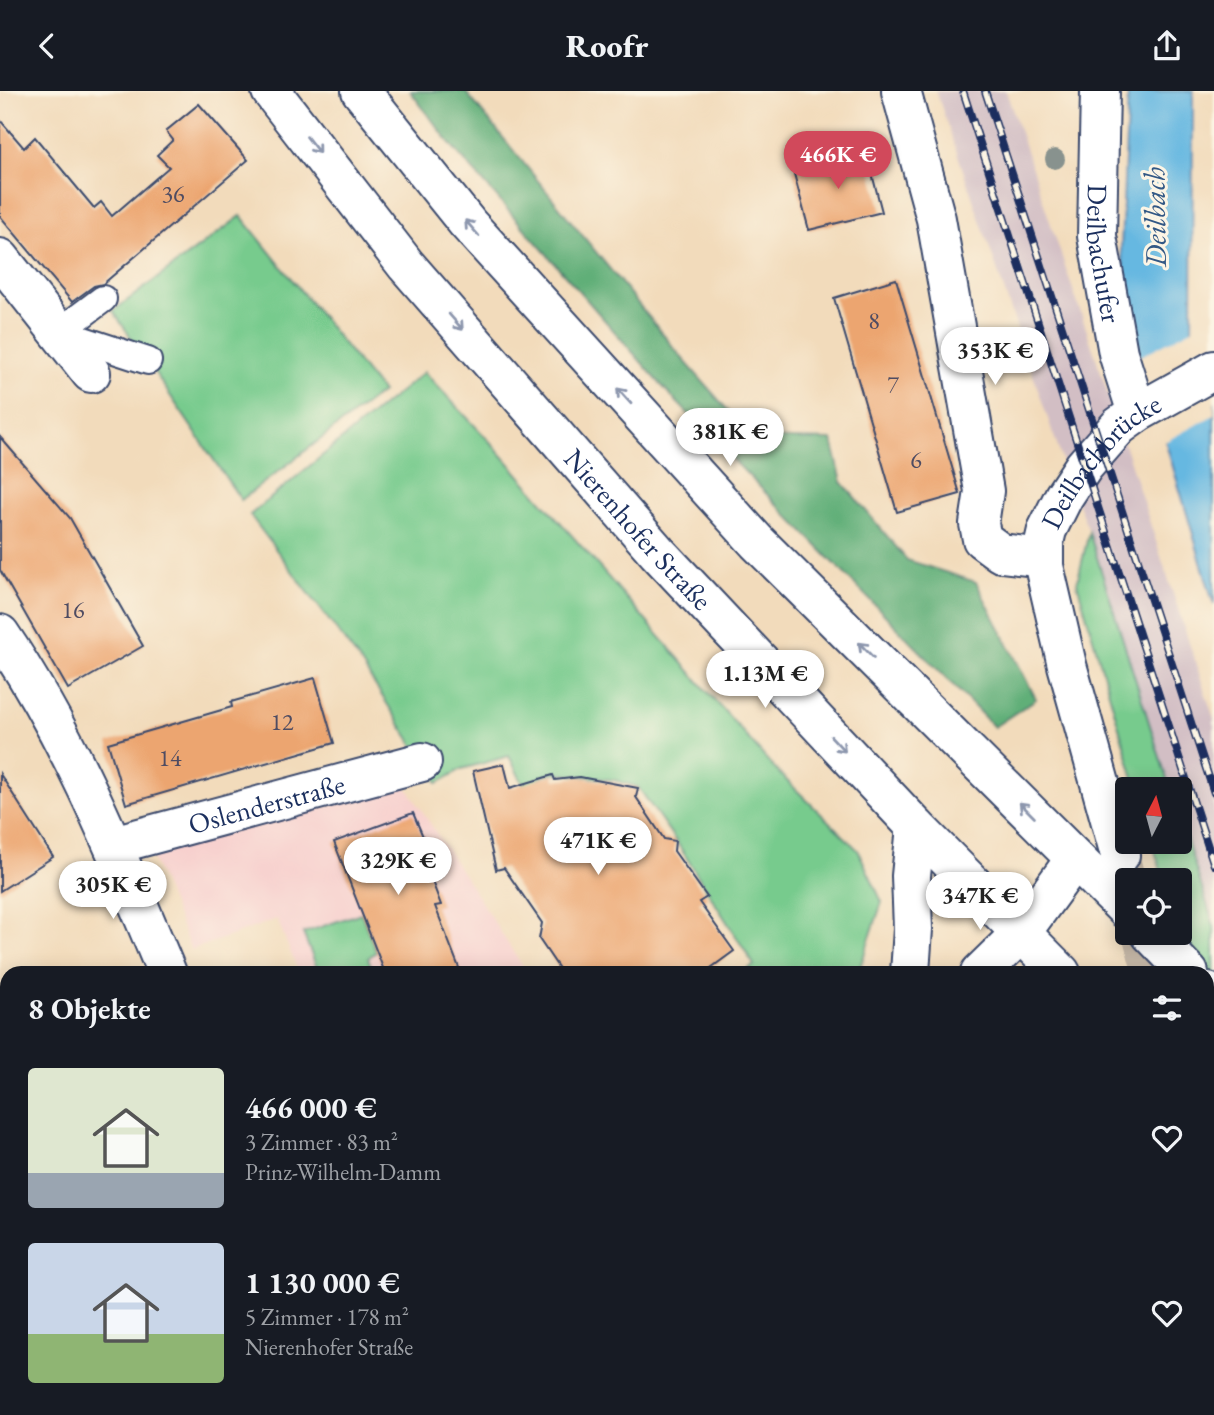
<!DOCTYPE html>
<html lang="de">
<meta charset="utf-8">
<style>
:root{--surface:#171b24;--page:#242831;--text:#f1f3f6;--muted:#9ea1a6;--accent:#d1495b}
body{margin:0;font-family:"EB Garamond",serif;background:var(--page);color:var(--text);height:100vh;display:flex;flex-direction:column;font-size:26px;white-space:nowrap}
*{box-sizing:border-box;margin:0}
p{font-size:23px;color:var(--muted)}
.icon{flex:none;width:38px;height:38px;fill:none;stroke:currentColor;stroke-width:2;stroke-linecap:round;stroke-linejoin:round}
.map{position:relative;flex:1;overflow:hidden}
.side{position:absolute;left:0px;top:875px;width:1214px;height:450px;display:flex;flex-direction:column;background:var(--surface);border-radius:21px 21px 0 0;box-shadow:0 4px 18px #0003}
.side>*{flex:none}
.needle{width:46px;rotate:6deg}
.controls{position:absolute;left:1115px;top:686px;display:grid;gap:14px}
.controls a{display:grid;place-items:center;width:77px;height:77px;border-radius:7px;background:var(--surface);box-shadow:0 4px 18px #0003;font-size:35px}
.price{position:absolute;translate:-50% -60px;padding:0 16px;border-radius:24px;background:#fff;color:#222;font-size:23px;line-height:46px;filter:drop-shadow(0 2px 4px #0008)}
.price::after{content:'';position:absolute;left:50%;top:42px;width:21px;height:16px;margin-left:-10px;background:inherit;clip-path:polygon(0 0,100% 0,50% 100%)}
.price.current{background:var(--accent);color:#fff}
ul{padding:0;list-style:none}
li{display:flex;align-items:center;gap:21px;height:175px;padding:0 28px}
li span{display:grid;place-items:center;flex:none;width:196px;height:140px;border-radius:7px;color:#555}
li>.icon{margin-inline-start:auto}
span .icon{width:84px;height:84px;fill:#fffc;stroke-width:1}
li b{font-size:30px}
h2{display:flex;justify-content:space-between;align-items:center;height:84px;padding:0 28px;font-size:30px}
header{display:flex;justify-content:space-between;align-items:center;height:91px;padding:0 28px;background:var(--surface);font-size:32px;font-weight:800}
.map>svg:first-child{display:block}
.built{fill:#f7d0ce}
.industrial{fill:#d2bec4}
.green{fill:#77cb8d;stroke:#497d76;stroke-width:2}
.forest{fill:#61af78;stroke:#3e6f6b;stroke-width:2}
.water{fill:#66b8e1;stroke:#4074a0;stroke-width:2}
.pier{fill:#f2dbbb}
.building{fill:#eca56f}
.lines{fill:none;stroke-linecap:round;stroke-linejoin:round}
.tertiary-tunnel{stroke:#c7b9a8;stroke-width:38;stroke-dasharray:38 19;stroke-linecap:butt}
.service-casing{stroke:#3b496c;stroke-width:30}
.minor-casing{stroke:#3b496c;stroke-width:42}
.tertiary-casing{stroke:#3b496c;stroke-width:42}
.secondary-casing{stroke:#3b496c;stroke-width:42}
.service{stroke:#fff;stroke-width:26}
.minor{stroke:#fff;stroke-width:38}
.tertiary{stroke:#fff;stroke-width:38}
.secondary{stroke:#fff;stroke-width:38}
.rail-casing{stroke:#1b2f5e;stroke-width:8}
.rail{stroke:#fcf5e5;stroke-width:5;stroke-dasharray:16;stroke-linecap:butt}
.tree{fill:#88928e}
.oneway{stroke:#8d97ae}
.labels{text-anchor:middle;stroke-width:6;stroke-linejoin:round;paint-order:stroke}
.number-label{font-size:24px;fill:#4f4c62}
.street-label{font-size:28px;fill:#1b2f5e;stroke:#fcf5e5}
.water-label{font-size:30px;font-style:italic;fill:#325885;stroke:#fcf5e5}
</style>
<header><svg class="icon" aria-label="back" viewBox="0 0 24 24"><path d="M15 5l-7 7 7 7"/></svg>Roofr<svg class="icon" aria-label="share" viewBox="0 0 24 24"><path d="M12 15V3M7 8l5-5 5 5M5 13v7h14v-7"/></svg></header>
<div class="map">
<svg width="1214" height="1324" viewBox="0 0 1214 1324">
<rect width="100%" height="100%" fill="#fcf5e5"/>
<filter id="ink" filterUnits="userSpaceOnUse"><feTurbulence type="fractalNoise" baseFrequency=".0143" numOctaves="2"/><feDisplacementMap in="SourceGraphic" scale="14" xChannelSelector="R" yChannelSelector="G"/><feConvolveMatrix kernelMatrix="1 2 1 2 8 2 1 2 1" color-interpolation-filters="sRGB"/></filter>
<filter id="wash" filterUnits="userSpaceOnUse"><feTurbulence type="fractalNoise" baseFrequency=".00686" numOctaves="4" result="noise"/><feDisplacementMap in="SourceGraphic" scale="28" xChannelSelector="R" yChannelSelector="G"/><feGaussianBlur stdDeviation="1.57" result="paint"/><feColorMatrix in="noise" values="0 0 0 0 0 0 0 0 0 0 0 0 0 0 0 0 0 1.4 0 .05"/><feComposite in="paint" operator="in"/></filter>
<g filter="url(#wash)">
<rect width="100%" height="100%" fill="#f2dbbb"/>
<!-- built -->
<polygon class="built" points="406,695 527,882 299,882 277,828 191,859 150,761"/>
<!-- industrial -->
<polygon class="industrial" points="936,0 1006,0 1100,279 1214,628 1214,841 1180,736 1180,698 1168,698 1089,441 1071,395"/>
<!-- green -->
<g class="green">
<polygon points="241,125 382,301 241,409 113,220"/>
<polygon points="424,281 494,355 774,677 858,759 882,811 858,882 742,882 754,874 676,750 638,696 614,689 554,682 544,685 525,697 509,665 462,678 438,692 359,569 250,424"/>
<polygon points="1089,441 1170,698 1137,698 1077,492"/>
<polygon points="1180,727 1214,836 1214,964 1208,940 1208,882 1191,882 1179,842 1180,789 1164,789 1152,751 1180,751"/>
<polygon points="361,822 376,861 368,867 374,882 319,882 303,842"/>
</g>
<!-- forest -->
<polygon class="forest" points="410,0 465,0 683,268 752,347 832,349 842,391 907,469 976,491 1036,608 994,636 671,305 452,55"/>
<!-- water -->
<polygon class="water" points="1128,0 1193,0 1192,257 1214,313 1214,514 1135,248 1121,158"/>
<!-- pier -->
<polygon class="pier" points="1196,236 1196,256 1214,303 1214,324 1163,352 1137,267"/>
<g id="blocks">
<!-- building -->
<g class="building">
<polygon points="199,13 248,69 103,193 94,195 72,211 0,125 0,29 24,57 35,46 94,117 101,111 112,125 169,76 157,64 173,49 166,40"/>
<polygon points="866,60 882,121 809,139 793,79"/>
<polygon points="896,188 960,403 897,421 834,207"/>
<polygon points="0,346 70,427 143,555 68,598 0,479"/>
<polygon points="315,587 334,652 126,713 108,652 232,616 231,611"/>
<polygon points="504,673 510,697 553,684 555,689 580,686 638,697 636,706 664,748 675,750 674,760 707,806 699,811 734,860 704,882 562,882 539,848 542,832 504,777 496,779 473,680"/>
<polygon points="0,683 53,766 0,800"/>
<polygon points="413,722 430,762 422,764 441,814 435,815 461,882 385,882 334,751"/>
</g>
</g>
</g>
<g filter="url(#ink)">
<use href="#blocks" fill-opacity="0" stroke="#3b496c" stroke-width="2"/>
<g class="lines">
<!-- tertiary-tunnel -->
<g class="tertiary-tunnel">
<polyline points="1120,764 1127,791"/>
<polyline points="1141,842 1152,882"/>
<polyline points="1208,1084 1214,1112"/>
</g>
<!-- service casing -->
<g class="service-casing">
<g id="service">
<polyline points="59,241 148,270"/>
<polyline points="59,241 103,208"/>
</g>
</g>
<!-- minor casing -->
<g class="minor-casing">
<g id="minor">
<polyline points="901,0 936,128 984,400 979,433 982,448 1001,462 1044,467"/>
<path id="s1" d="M 1100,0 L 1097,145 L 1118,262 L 1137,322"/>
<polyline points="0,167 91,282"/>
<path d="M 0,543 C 71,648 118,765 167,882"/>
<path id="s2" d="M 113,754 L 422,671"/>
<polyline points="8,1324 16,1318"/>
</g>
</g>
<!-- tertiary casing -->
<g class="tertiary-casing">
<g id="tertiary">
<path id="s3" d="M 1120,764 L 1067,574 L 1044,475 L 1044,452 L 1047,439 L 1064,405 L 1084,375 L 1119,335 L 1137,322 L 1214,279"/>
<polyline points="881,1324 881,1318"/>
</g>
</g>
<!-- secondary casing -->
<g class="secondary-casing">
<g id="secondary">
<path id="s4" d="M 271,0 L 406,174 L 657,461 L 916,736 L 1061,882"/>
<polyline points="361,0 468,133 757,451 1127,819"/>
<polyline points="1150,842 1189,882"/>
<polyline points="910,882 913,838 911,785 916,736"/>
<polyline points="980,882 1021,842 1075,768"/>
<polyline points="1208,901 1214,908"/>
<polyline points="1208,1030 1214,1036"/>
<polyline points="469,1324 473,1318"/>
</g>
</g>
<!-- service -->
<use href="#service" class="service"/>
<!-- minor -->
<use href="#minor" class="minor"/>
<!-- tertiary -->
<use href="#tertiary" class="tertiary"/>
<!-- secondary -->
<use href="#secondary" class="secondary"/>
<!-- rail casing -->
<g class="rail-casing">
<g id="rail">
<polyline points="963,0 1214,774"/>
<polyline points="985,0 1214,702"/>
</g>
</g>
<!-- rail -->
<use href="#rail" class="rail"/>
</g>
<!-- trees -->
<circle class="tree" cx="1055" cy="68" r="10"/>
<!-- one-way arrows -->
<defs><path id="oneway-shaft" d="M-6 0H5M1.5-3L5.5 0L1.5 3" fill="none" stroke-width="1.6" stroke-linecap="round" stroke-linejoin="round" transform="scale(1.75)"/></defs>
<g class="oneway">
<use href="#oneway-shaft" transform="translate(313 54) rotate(52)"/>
<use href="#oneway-shaft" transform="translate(472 137) rotate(-131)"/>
<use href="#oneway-shaft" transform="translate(456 231) rotate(49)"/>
<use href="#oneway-shaft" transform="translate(624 305) rotate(-132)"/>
<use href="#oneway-shaft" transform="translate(866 559) rotate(-135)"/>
<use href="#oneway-shaft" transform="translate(838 653) rotate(47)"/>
<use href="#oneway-shaft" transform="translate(1027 719) rotate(-135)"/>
</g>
</g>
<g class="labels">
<!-- number labels -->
<g class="number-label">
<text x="173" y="111">36</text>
<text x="874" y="238">8</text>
<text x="893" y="302">7</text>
<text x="916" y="377">6</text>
<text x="73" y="527">16</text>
<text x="282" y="639">12</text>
<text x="170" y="675">14</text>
</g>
<!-- street labels -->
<g class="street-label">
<text dy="10" stroke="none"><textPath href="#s1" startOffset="163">Deilbachufer</textPath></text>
<text dy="10" stroke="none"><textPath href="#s3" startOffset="424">Deilbachbrücke</textPath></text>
<text dy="10" stroke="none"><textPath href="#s4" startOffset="572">Nierenhofer Straße</textPath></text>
<text dy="10" stroke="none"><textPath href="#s2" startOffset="159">Oslenderstraße</textPath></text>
</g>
<!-- water labels -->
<g class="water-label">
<text transform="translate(1155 126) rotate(-91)" y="10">Deilbach</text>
</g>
</g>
</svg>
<div class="controls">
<a><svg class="needle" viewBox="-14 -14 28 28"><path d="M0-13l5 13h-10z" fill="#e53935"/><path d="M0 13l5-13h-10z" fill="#9ea1a6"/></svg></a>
<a><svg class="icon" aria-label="locate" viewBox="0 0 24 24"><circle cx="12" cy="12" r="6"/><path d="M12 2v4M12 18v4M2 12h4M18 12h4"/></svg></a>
</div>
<b class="price current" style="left:838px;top:100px">466K €</b>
<b class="price" style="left:995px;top:296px">353K €</b>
<b class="price" style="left:730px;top:377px">381K €</b>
<b class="price" style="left:765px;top:619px">1.13M €</b>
<b class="price" style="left:598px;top:786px">471K €</b>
<b class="price" style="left:398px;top:806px">329K €</b>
<b class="price" style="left:113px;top:830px">305K €</b>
<b class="price" style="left:980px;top:841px">347K €</b>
<section class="side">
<h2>8 Objekte<svg class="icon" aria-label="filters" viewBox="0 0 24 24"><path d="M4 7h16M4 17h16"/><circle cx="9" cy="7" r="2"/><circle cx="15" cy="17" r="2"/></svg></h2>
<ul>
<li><span style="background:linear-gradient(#dfe7d0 75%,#9aa5b1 0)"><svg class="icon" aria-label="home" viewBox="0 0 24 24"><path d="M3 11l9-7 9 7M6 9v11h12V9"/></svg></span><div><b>466 000 €</b><p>3 Zimmer · 83 m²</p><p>Prinz-Wilhelm-Damm</p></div><svg class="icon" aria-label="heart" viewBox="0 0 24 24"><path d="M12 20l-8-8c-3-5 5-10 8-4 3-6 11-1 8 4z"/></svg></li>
<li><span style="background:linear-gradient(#c9d6e8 65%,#8fb573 0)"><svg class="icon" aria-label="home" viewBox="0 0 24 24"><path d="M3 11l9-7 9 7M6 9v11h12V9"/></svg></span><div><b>1 130 000 €</b><p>5 Zimmer · 178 m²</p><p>Nierenhofer Straße</p></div><svg class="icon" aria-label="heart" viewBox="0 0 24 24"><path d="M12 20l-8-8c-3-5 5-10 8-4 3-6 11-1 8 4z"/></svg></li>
</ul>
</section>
</div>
